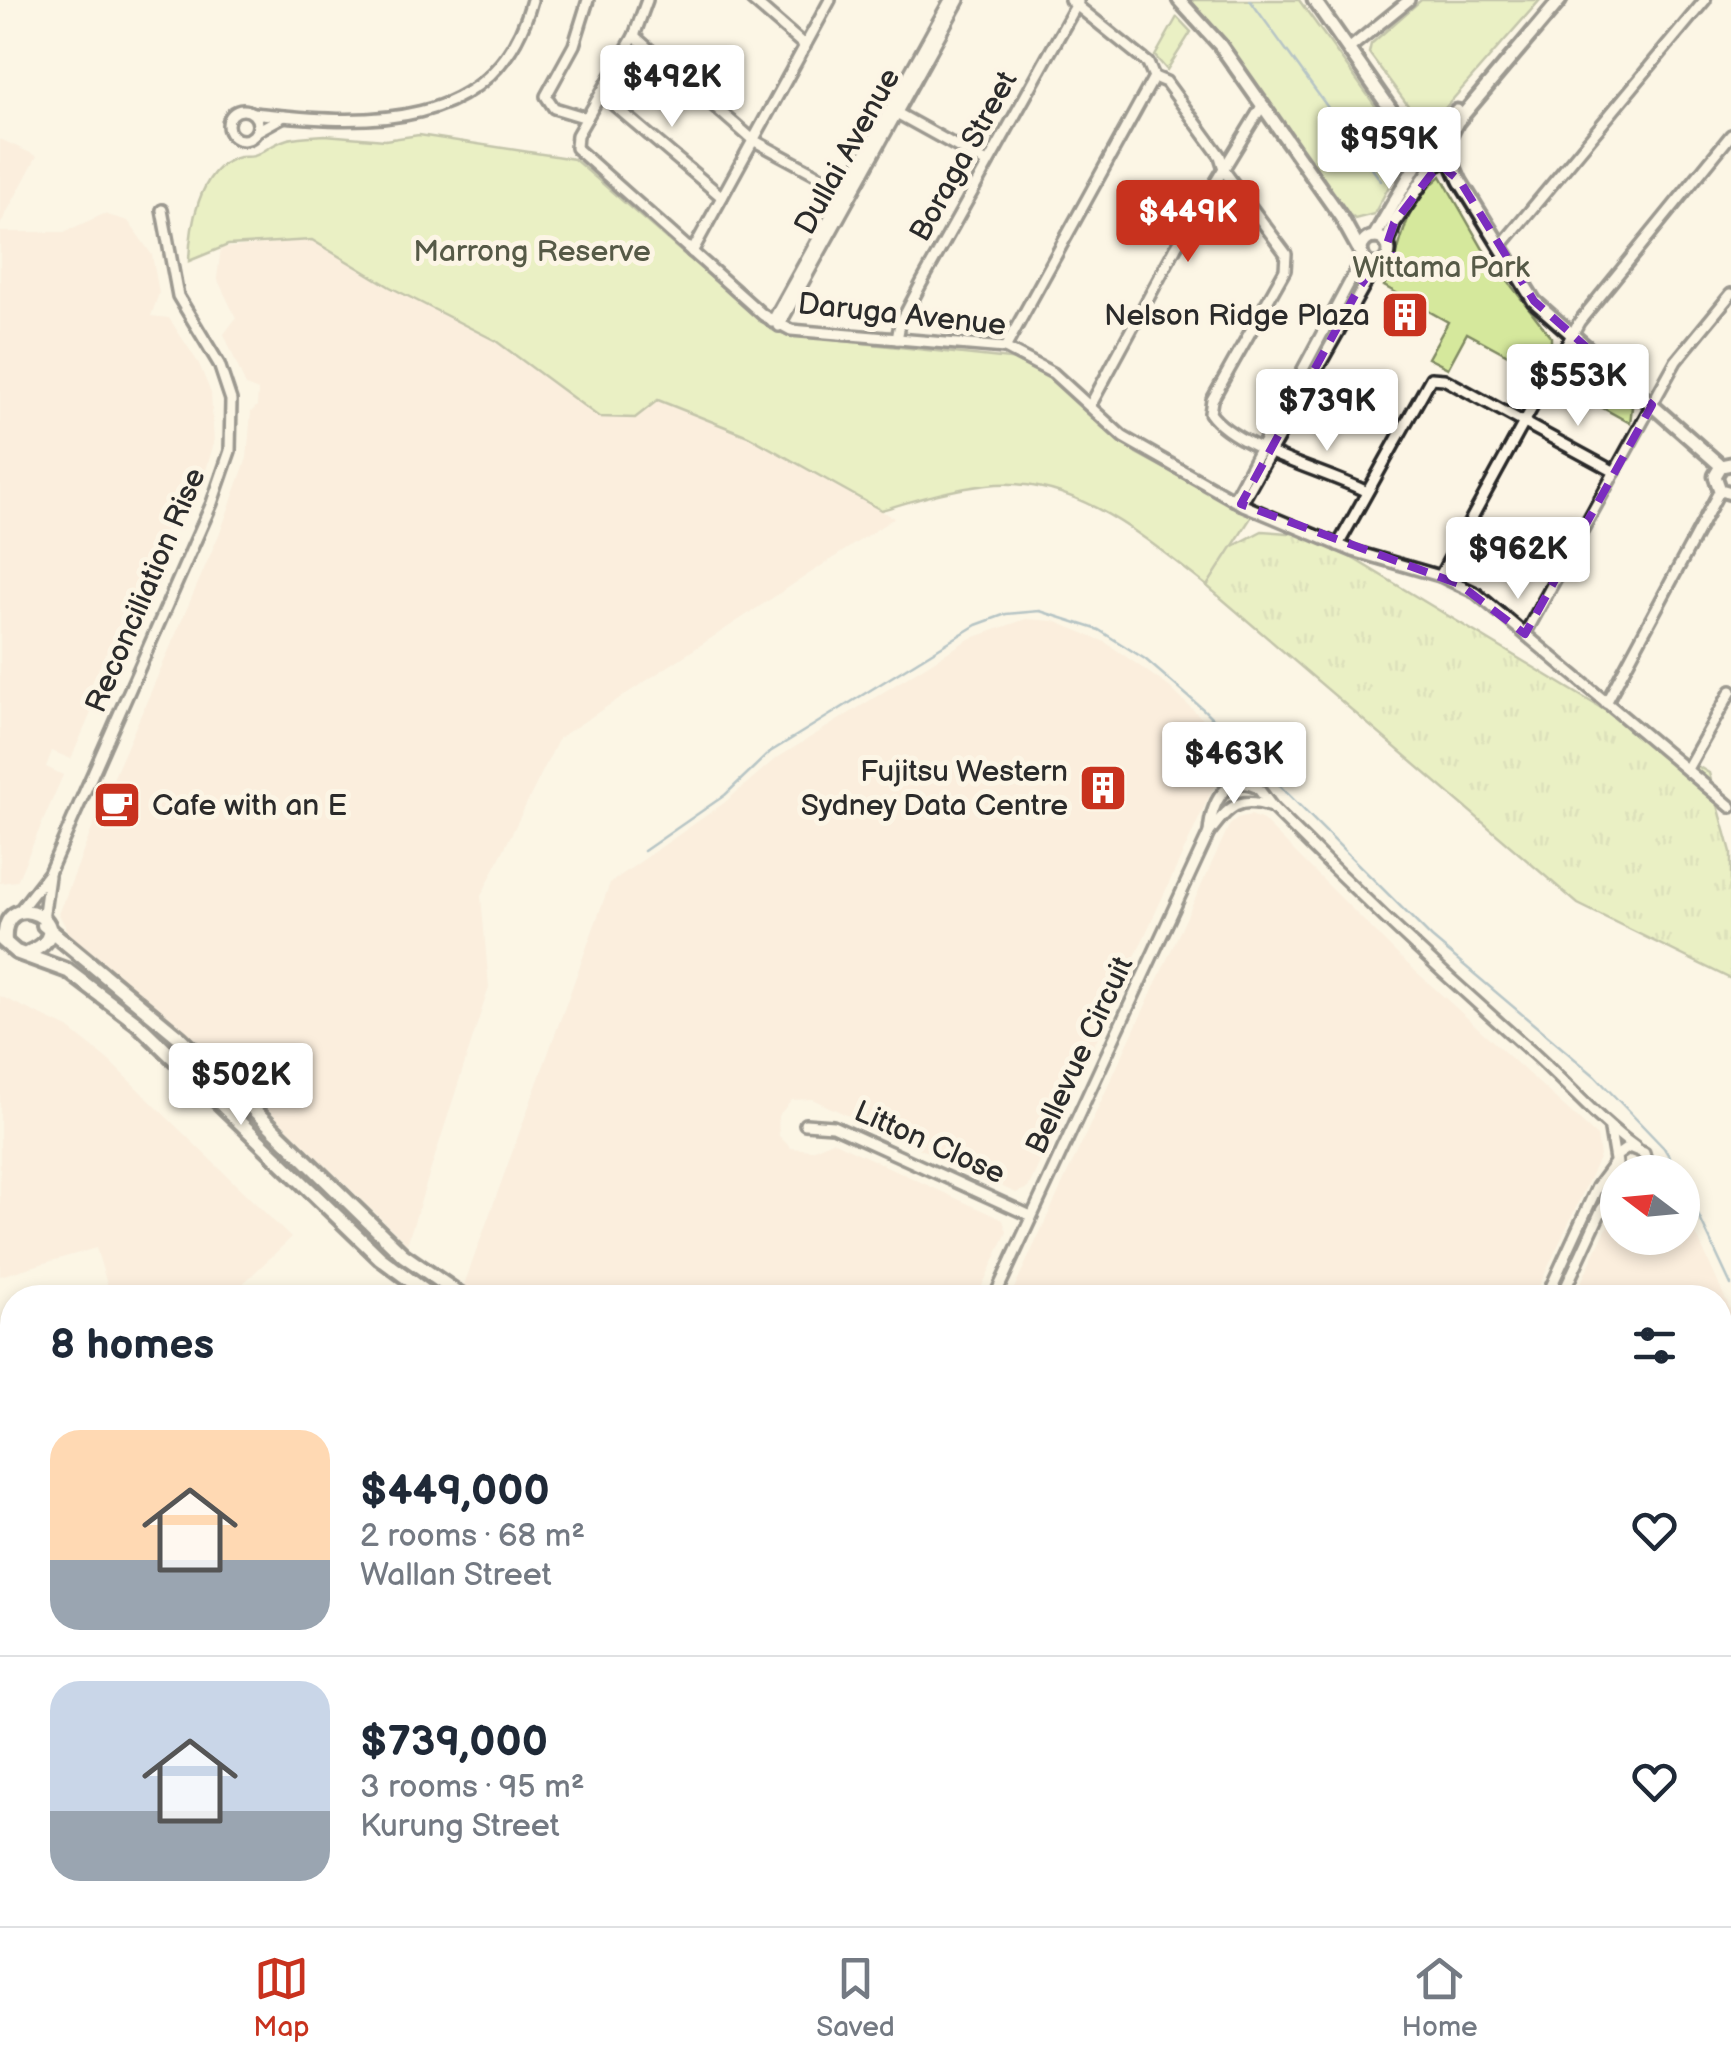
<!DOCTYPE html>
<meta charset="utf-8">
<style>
:root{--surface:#fff;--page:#f6f6f7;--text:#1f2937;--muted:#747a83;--line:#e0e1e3;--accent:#c8321e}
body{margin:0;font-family:"Balsamiq Sans",sans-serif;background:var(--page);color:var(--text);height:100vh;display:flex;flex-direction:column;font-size:38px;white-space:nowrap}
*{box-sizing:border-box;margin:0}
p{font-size:32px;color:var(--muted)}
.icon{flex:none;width:55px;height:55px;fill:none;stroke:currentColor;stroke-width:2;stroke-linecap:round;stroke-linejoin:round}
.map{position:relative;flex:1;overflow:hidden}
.side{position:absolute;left:0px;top:1285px;width:1732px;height:642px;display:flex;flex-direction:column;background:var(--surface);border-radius:40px 40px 0 0;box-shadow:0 5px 15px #0003}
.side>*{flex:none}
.needle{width:65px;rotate:286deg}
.buttons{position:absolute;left:1600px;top:1155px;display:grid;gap:20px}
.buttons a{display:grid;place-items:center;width:100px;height:100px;border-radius:50%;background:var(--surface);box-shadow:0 5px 15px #0003;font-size:50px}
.price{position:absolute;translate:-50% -85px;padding:0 22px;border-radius:10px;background:#fff;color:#222;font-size:32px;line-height:65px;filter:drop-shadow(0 2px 5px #0008)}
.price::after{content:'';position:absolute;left:50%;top:60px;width:30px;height:22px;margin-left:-15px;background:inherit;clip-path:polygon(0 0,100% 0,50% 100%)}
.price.selected{background:var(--accent);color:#fff}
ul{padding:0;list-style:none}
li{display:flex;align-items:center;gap:30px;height:250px;padding:0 50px}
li+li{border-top:2px solid var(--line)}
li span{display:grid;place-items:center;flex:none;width:280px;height:200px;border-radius:30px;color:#555}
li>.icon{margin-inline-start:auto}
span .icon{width:120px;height:120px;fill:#fffc;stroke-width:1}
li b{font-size:42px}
h2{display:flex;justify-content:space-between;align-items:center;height:120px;padding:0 50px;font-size:42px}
.dock{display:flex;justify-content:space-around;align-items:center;height:140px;border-top:2px solid var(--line);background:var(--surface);font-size:28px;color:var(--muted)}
.dock a{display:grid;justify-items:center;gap:5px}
.dock .selected{color:var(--accent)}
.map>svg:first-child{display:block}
.built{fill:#fae5d3}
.grass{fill:url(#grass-tufts);stroke:#808a64;stroke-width:2.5}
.forest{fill:url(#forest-crowns);stroke:#808a64;stroke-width:2.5}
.park{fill:#d5e89c;stroke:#808a64;stroke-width:2.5}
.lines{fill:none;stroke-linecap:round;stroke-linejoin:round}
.stream{stroke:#658a9e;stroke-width:2.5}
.minor-casing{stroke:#2b2b2b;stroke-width:16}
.tertiary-casing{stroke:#2b2b2b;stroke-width:19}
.secondary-casing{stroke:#2b2b2b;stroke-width:20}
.minor{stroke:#fcf5e5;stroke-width:9}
.tertiary{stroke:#fcf5e5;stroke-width:11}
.secondary{stroke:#fcf5e5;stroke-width:12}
.marked{fill:none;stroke:#7b2cbf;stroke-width:8;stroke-dasharray:20 12;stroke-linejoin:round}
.labels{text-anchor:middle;stroke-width:10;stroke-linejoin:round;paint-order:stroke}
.street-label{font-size:30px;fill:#2b2b2b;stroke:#fcf5e5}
.park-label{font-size:30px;fill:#565a47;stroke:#fcf5e5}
.poi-label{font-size:30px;fill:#2b2b2b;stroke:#fcf5e5;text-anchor:end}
</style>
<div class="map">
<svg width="1731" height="1926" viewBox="0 0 1731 1926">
<defs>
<pattern id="grass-tufts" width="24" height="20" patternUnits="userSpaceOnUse" patternTransform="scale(2.5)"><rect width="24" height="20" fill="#d5e89c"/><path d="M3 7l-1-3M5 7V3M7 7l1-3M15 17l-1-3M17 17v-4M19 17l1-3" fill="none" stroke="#b7c787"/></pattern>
<pattern id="forest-crowns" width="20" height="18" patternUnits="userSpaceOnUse" patternTransform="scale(2.5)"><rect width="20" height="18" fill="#d5e89c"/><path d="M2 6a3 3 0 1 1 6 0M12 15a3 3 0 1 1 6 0" fill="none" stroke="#b7c787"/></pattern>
</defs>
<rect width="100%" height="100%" fill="#fcf5e5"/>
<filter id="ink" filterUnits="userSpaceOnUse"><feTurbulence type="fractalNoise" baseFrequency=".01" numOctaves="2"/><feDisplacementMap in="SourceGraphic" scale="20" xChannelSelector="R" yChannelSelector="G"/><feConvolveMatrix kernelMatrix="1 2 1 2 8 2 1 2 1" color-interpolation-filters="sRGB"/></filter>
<g filter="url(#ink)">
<!-- built -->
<g class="built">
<polygon points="0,139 37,156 0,225"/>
<polygon points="104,214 128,221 152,255 159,293 151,316 169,318 199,364 211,393 214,443 204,477 181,475 174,512 90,687 97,699 71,759 52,751 46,767 63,775 17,881 0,883 0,232 64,232"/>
<polygon points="312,240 390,287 496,341 518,359 635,418 658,400 748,436 894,518 559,738 481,896 489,987 407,1244 193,1037 69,934 59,914 97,816 221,530 247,458 251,412 257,406 258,391 246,386 224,334 236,318 217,278 221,248"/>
<polygon points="1026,619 1054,621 1105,642 1168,686 1232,747 1028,1188 1016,1193 812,1099 792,1100 778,1116 779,1136 791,1148 812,1150 832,1141 1003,1220 1007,1232 977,1297 486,1298 464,1285 610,883 724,803 774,760 969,639"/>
<polygon points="1251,815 1263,820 1400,957 1597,1136 1600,1156 1534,1297 1010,1297 1229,826 1237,818"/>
<polygon points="0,996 68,1028 107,1059 291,1238 229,1297 111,1297 96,1248 0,1276"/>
<polygon points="1617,1207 1618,1238 1682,1238 1686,1212 1731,1311 1731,1879 1720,1873 1720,1298 1574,1297"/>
<polygon points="870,1915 1681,1915 1700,1926 871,1926"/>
</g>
<!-- grass -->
<polygon class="grass" points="1262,531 1314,535 1709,773 1731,852 1731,979 1578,904 1207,586 1228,549"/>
<!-- forest -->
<g class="forest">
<polygon points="511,1915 550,1915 546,1926 509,1926"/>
<polygon points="567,1915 642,1915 648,1926 561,1926"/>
</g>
<!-- park -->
<g class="park">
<polygon points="1189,0 1299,0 1400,140 1394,177 1374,214 1355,219 1337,205 1221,38"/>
<polygon points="1421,0 1540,0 1431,124 1421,123 1369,53 1371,44"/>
<polygon points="1177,17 1191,32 1167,70 1155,56"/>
<path d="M 325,135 L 385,140 L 419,135 L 574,159 L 772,330 L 788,335 L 1019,360 L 1047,375 L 1136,453 L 1252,516 L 1207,586 C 1145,538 1073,474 987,485 C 951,489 916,500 881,510 L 748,436 L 658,400 L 635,418 L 599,417 L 496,341 L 390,287 L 312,240 L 228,245 L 189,261 C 190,229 198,170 236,158 C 244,155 251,159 259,154 C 286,136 292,137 325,135 Z"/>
<path d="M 1441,176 L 1483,249 L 1551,337 L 1551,349 L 1539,372 L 1467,333 L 1448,368 L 1428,358 L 1448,322 L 1384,286 C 1407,243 1396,213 1441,176 Z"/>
<polygon points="1577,361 1632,407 1630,423 1558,383 1569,362"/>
</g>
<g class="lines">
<!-- stream -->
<g class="stream">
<polyline points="1250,0 1381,181"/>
<polyline points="644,851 725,795 770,752 976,625 1006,614 1040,611 1099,630 1145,659 1204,710 1432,938 1595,1076 1664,1148 1679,1172"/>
<polyline points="1682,1180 1731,1285"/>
</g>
<!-- minor casing -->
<g class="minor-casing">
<g id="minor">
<polyline points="647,0 634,36 577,135 576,148 763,315 791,330 1005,348 1053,373 1123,437 1241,504 1353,551 1440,576 1476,593 1731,807"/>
<polyline points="752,0 805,46"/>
<polyline points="634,36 753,140 849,192"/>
<polyline points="1350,48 1409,0"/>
<path d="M 1154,77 L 1166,82 L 1220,156 L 1225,172 L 1286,254 L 1285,270 L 1212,400 L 1210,413 C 1235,449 1327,471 1367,492"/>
<polyline points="601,94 722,197"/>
<circle cx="243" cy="125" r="15"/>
<polyline points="893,111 987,163"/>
<path d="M 253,113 C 363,125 496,135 532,0"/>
<polyline points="587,118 554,108 546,96 574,45 588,0"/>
<polyline points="257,131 284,116"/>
<polyline points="1500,247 1705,0"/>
<polyline points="692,252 830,0"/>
<polyline points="772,322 950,0"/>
<polyline points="779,326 959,0"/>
<polyline points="897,339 900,324 922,282 1078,2"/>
<polyline points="1005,348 1154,77 1148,63 1070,0"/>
<polyline points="1090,406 1176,247 1262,106"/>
<polyline points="1233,500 1363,257"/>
<polyline points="1241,504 1376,265"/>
<polyline points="1338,545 1431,378 1444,379 1615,472"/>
<polyline points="1440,576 1579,322 1731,135"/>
<polyline points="1525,634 1676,361 1731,294"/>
<polyline points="1606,703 1720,490"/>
<polyline points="1687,769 1731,691"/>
<path d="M 1209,833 C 1211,806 1224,771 1258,788 L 1272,807 C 1357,893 1443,974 1534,1054 C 1568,1085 1598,1120 1635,1147"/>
<polyline points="20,910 49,873 212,503 230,451 231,400 219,364 178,296 162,210"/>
<polyline points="43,920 49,876"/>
<polyline points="805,1124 833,1126 1031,1216"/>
<polyline points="1610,1130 1615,1160"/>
<polyline points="1618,1173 1616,1156 1629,1147 1644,1153 1649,1172"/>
<path d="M 994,1298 L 1209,833 C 1229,807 1238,795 1272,807"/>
<polyline points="1546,1298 1597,1187 1614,1164"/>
<polyline points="1561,1298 1602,1209 1618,1189"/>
<polyline points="1091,1915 1115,1926"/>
<polyline points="0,1923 3,1926"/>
<polyline points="1263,1926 1268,1915"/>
</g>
</g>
<!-- tertiary casing -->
<g class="tertiary-casing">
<g id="tertiary">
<polyline points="1179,0 1220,45 1341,217 1362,255"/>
<polyline points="1314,0 1419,150"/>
<polyline points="1433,138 1457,111"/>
<polyline points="1445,146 1457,122 1560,0"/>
<polyline points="1446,152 1443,161 1433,166 1423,161 1419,150 1428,139 1443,143 1460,181 1534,301 1721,466"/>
<polyline points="1374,237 1420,158"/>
<circle cx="1375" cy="251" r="14"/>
<polyline points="1387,244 1394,223 1433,166"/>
<polyline points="1731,464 1721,466 1715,476 1720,490 1731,493"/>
</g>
</g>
<!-- secondary casing -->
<g class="secondary-casing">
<g id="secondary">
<polyline points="44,925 180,1038 403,1255 465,1298"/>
<polyline points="0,938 16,952 68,971 137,1023 380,1258 434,1298"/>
<path d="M 5,942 C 0,880 89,927 28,953"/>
<polyline points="1720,1888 1731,1895"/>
<polyline points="1720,1906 1731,1914"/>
</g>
</g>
<!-- minor -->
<use href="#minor" class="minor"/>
<!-- tertiary -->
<use href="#tertiary" class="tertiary"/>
<!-- secondary -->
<use href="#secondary" class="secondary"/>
</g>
</g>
<!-- marked area -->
<path d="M0 0H1731V1926H0ZM 1439,164 L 1460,181 L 1534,301 L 1652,405 L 1525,634 L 1459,584 L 1241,504 L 1360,286 L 1376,265 L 1394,261 L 1387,244 L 1394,223 Z" fill="#fcf5e5" fill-opacity=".55" fill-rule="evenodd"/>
<path class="marked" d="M 1439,164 L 1460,181 L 1534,301 L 1652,405 L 1525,634 L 1459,584 L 1241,504 L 1360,286 L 1376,265 L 1394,261 L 1387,244 L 1394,223 Z"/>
<!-- icons -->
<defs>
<g id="building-square" transform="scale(2.5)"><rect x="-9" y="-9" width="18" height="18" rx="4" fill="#c8321e" stroke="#fcf5e5"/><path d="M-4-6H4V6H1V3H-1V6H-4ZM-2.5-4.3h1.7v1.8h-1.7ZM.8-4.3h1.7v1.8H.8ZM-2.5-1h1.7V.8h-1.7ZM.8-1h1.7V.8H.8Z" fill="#fff"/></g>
<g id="cafe-square" transform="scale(2.5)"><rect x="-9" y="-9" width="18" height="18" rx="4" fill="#c8321e" stroke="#fcf5e5"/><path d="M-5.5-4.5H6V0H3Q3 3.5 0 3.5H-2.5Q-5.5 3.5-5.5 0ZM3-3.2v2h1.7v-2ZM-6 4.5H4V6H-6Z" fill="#fff"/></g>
</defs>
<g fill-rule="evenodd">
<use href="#building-square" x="1405" y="315"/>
<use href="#building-square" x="1103" y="788"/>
<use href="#cafe-square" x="117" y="805"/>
</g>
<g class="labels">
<!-- street labels -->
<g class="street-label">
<text transform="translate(847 151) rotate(-61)" y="10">Dullai Avenue</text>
<text transform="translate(963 156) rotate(-61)" y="10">Boraga Street</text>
<text transform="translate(902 314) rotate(6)" y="10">Daruga Avenue</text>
<text transform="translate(145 590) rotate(-67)" y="10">Reconciliation Rise</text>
<text transform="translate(1079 1055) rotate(-65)" y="10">Bellevue Circuit</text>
<text transform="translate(930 1142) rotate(24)" y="10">Litton Close</text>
</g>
<!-- park labels -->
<g class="park-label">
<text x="532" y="261">Marrong Reserve</text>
<text x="1441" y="277">Wittama Park</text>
</g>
<!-- poi labels -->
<g class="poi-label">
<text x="1370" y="325">Nelson Ridge Plaza</text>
<text x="1068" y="781">Fujitsu Western<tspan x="1068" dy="34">Sydney Data Centre</tspan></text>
<text x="152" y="815" text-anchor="start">Cafe with an E</text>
</g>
</g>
</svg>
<div class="buttons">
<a><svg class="needle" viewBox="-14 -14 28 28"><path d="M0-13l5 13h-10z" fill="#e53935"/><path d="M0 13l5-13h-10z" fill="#747a83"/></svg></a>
</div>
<b class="price" style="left:672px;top:130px">$492K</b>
<b class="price" style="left:1389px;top:192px">$959K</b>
<b class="price selected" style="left:1188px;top:265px">$449K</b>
<b class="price" style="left:1578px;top:429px">$553K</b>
<b class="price" style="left:1327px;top:454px">$739K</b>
<b class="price" style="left:1518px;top:602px">$962K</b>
<b class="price" style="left:1234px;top:807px">$463K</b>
<b class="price" style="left:241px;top:1128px">$502K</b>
<section class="side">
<h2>8 homes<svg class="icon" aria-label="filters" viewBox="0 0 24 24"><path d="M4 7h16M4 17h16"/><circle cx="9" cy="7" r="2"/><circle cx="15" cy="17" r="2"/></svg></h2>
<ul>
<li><span style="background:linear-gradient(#ffd9b3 65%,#9aa5b1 0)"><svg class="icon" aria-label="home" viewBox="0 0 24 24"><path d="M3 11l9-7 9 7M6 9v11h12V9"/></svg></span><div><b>$449,000</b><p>2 rooms · 68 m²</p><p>Wallan Street</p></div><svg class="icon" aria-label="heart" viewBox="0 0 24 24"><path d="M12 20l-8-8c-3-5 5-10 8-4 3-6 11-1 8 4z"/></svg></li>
<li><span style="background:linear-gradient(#c9d6e8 65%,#9aa5b1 0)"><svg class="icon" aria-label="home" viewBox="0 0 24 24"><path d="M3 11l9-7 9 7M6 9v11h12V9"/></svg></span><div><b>$739,000</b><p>3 rooms · 95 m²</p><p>Kurung Street</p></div><svg class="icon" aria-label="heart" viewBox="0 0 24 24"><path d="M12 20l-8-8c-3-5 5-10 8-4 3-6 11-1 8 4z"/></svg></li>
</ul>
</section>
</div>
<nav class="dock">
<a class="selected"><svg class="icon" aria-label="map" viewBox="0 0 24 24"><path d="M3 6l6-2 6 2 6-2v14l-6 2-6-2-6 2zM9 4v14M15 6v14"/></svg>Map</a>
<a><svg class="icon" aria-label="saved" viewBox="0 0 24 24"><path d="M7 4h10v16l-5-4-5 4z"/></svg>Saved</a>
<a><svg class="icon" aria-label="home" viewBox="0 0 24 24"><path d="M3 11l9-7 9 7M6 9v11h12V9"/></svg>Home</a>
</nav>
